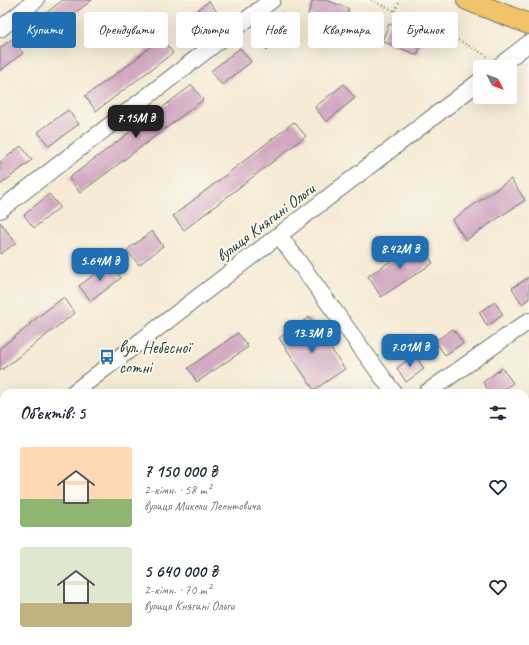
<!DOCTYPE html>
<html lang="uk">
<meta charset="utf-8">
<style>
:root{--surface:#fff;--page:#f6f6f7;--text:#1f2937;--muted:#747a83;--accent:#1f6fb2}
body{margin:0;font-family:Caveat,sans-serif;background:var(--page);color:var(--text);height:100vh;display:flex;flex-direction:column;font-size:15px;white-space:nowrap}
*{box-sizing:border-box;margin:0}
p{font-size:13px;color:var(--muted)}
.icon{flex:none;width:22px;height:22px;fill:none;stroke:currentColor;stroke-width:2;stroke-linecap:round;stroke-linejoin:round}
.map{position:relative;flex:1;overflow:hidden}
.details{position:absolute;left:0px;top:389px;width:529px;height:256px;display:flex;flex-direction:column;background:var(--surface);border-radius:12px 12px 0 0;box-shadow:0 4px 16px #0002}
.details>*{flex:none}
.guide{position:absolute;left:12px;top:12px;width:505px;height:36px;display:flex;gap:8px}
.needle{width:26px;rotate:132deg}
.controls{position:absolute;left:473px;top:60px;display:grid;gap:8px}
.controls a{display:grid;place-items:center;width:44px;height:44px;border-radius:4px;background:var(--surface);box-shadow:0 4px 16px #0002;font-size:20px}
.price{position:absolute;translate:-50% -34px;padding:0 9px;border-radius:8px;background:var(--accent);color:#fff;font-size:13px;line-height:26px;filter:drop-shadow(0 1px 2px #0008)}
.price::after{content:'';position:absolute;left:50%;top:24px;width:12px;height:9px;margin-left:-6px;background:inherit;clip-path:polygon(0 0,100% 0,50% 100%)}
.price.active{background:#222;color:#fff}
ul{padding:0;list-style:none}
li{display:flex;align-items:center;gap:12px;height:100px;padding:0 20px}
li span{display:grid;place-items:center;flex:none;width:112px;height:80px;border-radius:4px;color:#555}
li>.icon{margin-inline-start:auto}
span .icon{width:48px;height:48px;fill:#fffc;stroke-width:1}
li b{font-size:17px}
h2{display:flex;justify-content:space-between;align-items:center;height:48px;padding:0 20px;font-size:17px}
.chip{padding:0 14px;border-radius:4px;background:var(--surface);box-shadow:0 4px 16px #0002;font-size:14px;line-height:36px}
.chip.active{background:var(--accent);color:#fff}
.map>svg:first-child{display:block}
.building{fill:#d2a7c1}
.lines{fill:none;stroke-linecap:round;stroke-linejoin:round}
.minor-casing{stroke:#6a7a6c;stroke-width:18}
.major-casing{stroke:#6a7a6c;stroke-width:22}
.path{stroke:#6a7a6c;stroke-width:2;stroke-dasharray:1 3;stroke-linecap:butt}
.minor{stroke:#fff;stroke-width:16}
.major{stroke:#f2c36a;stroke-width:20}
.labels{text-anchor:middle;stroke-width:4;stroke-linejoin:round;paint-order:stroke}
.street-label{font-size:17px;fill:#1f3d34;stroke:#fbf7ec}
.poi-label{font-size:17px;fill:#1f3d34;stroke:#fbf7ec;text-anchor:start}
</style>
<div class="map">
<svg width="529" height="645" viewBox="0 0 529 645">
<rect width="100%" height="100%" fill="#fbf7ec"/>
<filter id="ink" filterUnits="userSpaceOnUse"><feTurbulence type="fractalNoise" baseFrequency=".025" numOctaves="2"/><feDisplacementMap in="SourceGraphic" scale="8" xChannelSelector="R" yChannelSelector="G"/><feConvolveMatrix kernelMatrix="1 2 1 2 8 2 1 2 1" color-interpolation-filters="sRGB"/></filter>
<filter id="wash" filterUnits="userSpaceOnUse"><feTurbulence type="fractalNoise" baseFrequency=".012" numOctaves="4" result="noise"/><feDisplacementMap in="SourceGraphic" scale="16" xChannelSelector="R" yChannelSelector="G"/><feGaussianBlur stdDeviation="0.9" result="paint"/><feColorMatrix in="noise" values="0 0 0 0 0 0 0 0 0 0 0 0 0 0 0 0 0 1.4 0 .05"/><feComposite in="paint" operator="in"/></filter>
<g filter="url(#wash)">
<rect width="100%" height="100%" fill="#f5ead4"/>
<g id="blocks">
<!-- building -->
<g class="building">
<polygon points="63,0 92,0 39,40 28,27"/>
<polygon points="313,0 326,0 349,9 342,27 308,14"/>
<polygon points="209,1 220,16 195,37 183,22"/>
<polygon points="285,14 295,27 267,50 257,37"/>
<polygon points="389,24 424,37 417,55 382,41"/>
<polygon points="161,38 173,53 96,111 85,96 127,66"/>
<polygon points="12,39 23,53 0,71 0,48"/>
<polygon points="240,48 251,62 222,85 211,71"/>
<polygon points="344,84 355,98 326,122 315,107"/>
<polygon points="192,85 203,100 80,193 69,178"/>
<polygon points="68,110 79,124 49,146 38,132"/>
<polygon points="294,122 306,136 184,230 173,216"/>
<polygon points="21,146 32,160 0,185 0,162"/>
<polygon points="511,179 525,200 466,240 452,220"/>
<polygon points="49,194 60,207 34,228 24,215"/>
<polygon points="0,222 16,243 0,254"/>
<polygon points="152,231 163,246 139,265 127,250"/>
<polygon points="420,242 433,263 381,297 368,276"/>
<polygon points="110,263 121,278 91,301 79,286"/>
<polygon points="529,277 529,299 522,304 512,288"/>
<polygon points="64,297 75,313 0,371 0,348 30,325 29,324"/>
<polygon points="495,302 503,315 487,326 479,312"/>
<polygon points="309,317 345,369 314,390 279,338"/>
<polygon points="453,329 463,343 445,355 435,341"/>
<polygon points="238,333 248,347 197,382 188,368"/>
<polygon points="415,355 424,369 406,382 397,368"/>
<polygon points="502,368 513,383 499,393 490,393 483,382"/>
</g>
</g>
</g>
<g filter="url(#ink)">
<use href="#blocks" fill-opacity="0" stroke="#6a7a6c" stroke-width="1"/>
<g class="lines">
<!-- minor casing -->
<g class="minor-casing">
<g id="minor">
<polyline points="0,29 36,0"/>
<polyline points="498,67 529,43"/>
<polyline points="0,210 272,0"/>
<polyline points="279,235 394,393"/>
<polyline points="73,393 480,81"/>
<polyline points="426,393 529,321"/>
<polyline points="0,436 4,440"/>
<polyline points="525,478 529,484"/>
<polyline points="525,582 529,587"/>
<polyline points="154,641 157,645"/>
<polyline points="490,641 493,645"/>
<polyline points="26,645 33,641"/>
</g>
</g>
<!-- major casing -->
<g class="major-casing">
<polyline id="major" points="467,0 529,24"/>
</g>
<!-- path -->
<g class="path">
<polyline points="371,0 460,41 489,57"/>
<polyline points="395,11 400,0"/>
<polyline points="0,457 4,462"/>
<polyline points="137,641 139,645"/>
</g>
<!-- minor -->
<use href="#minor" class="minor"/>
<!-- major -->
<use href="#major" class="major"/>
</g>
</g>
<!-- icons -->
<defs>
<g id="bus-bare" transform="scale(1.2)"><path d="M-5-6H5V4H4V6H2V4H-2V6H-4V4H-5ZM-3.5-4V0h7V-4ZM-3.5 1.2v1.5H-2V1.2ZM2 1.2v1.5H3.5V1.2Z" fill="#1f6fb2" stroke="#fbf7ec" stroke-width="2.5" paint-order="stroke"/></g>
</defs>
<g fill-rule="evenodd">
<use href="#bus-bare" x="107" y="357"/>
</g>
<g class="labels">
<!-- street labels -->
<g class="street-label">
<text transform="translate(265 222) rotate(-37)" y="6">вулиця Княгині Ольги</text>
</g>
<!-- poi labels -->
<g class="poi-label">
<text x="119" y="353">вул. Небесної<tspan x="119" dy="20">сотні</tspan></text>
</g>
</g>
</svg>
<div class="controls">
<a><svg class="needle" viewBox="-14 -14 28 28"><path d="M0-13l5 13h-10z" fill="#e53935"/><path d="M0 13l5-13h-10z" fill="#747a83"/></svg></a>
</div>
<b class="price active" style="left:136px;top:139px">7.15M ₴</b>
<b class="price" style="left:400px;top:270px">8.42M ₴</b>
<b class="price" style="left:100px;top:282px">5.64M ₴</b>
<b class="price" style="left:312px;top:354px">13.3M ₴</b>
<b class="price" style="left:410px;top:368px">7.01M ₴</b>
<div class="guide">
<a class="chip active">Купити</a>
<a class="chip">Орендувати</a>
<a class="chip">Фільтри</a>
<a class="chip">Нове</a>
<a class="chip">Квартира</a>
<a class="chip">Будинок</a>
</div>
<section class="details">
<h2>Об’єктів: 5<svg class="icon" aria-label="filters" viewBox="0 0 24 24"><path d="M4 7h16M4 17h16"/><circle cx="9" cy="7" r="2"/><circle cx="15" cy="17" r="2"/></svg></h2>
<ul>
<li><span style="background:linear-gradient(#ffd9b3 65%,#8fb573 0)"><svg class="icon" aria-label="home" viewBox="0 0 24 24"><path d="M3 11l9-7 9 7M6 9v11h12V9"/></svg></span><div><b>7 150 000 ₴</b><p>2-кімн. · 58 m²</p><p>вулиця Миколи Леонтовича</p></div><svg class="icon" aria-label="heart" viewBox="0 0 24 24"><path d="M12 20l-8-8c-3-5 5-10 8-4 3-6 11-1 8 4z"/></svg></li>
<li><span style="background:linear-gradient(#dfe7d0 70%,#c2b280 0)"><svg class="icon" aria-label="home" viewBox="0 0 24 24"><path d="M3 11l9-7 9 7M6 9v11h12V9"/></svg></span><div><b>5 640 000 ₴</b><p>2-кімн. · 70 m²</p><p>вулиця Княгині Ольги</p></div><svg class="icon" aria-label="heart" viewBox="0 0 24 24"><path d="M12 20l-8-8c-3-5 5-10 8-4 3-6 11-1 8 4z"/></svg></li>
</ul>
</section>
</div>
